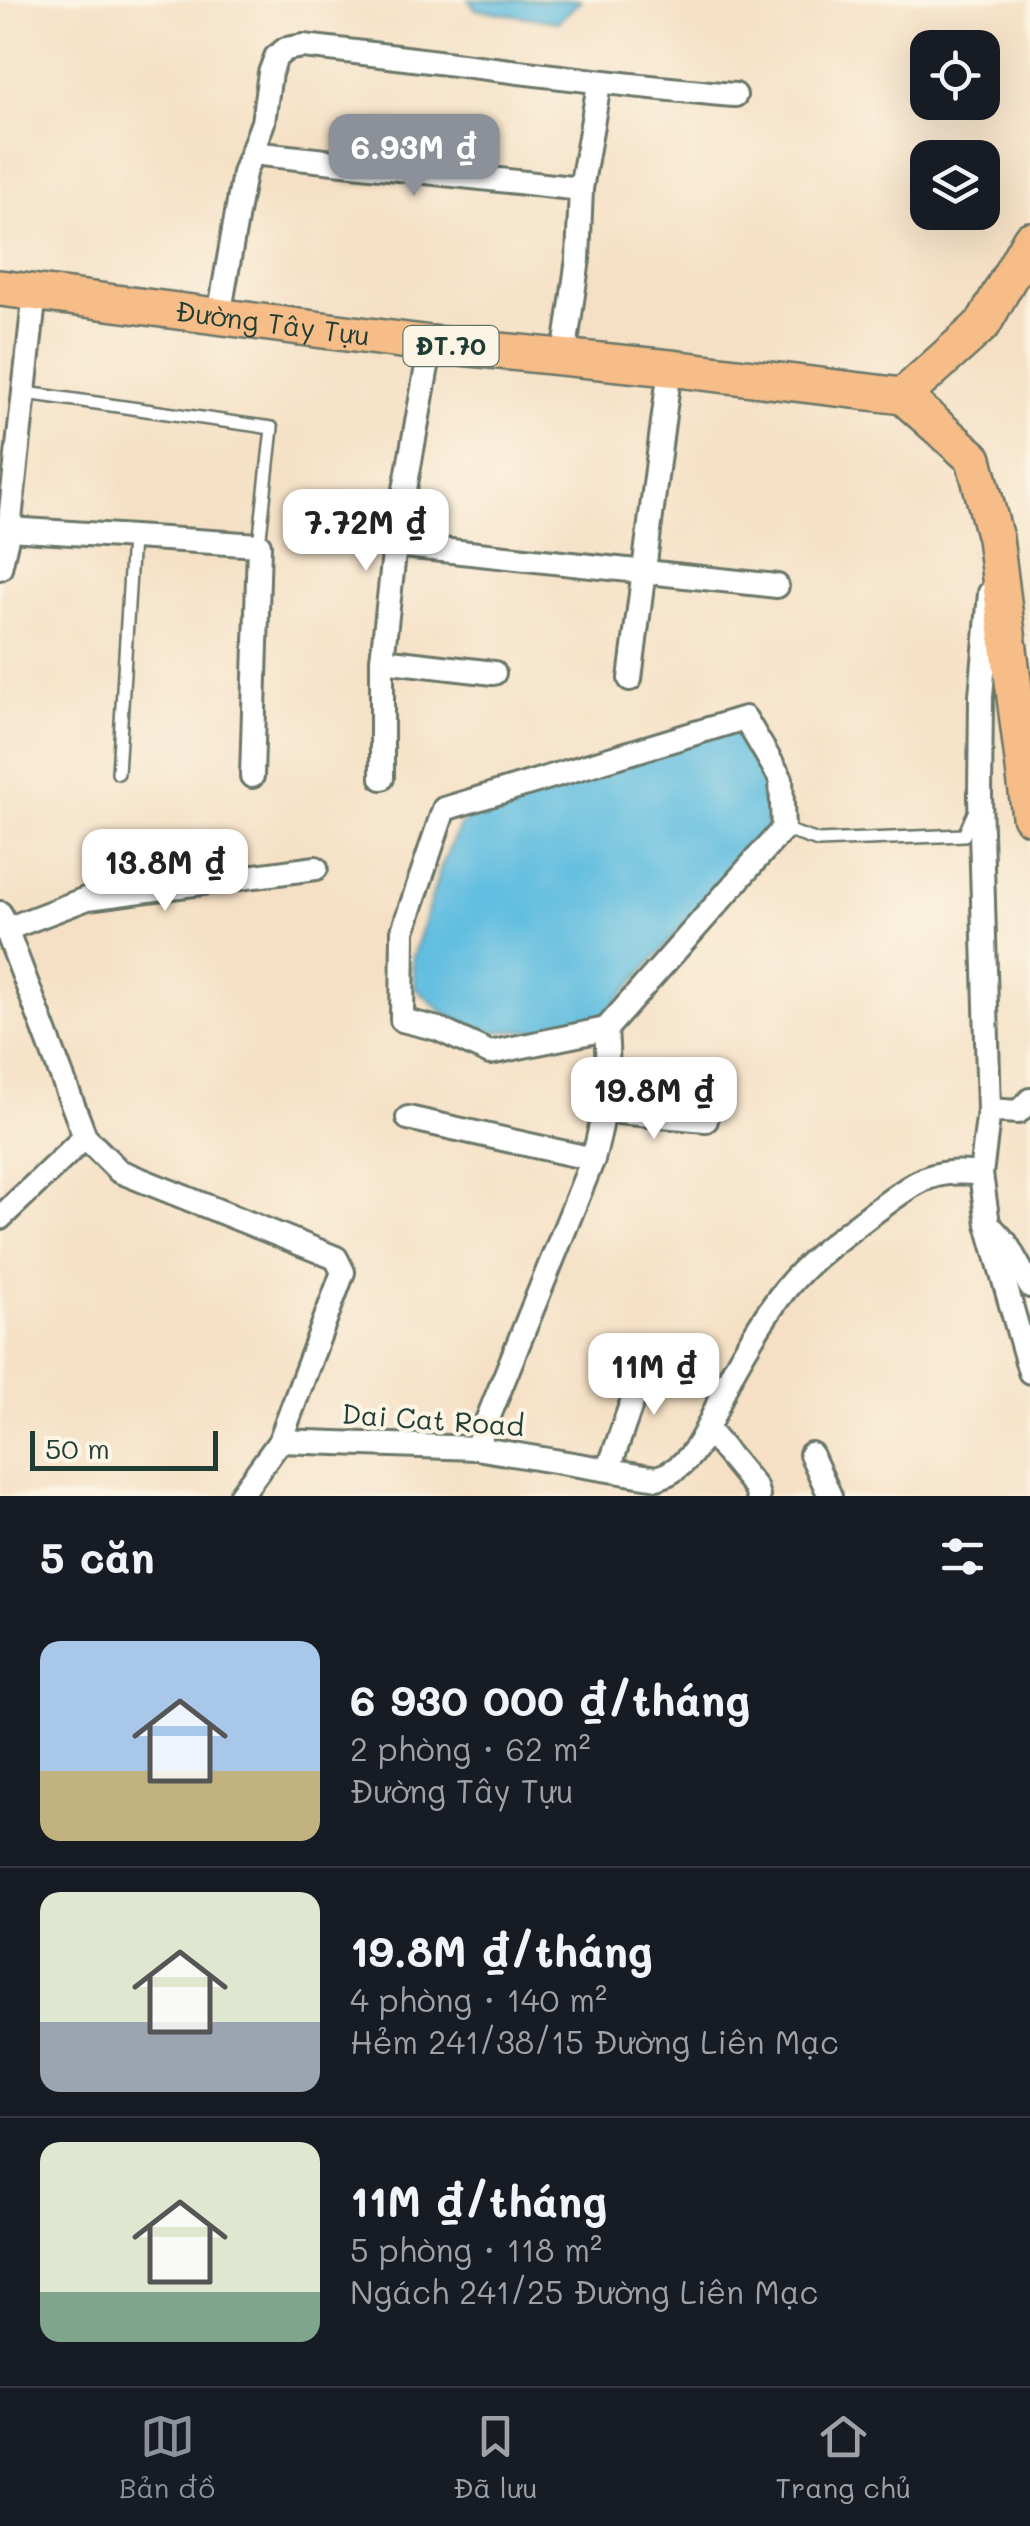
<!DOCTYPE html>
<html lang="vi">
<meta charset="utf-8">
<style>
:root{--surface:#171b24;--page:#242831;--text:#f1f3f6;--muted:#9ea1a6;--line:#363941;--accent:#8c9099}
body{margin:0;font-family:Mali,sans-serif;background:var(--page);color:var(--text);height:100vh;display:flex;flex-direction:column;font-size:38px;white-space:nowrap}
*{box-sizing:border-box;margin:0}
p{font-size:32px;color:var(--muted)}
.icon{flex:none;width:55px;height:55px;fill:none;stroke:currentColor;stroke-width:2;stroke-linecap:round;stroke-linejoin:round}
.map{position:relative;height:1496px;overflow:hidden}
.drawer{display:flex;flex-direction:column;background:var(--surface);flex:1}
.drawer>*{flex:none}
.buttons{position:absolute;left:910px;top:30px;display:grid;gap:20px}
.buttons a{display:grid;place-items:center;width:90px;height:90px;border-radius:20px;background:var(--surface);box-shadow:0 10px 40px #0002;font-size:50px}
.scale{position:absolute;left:30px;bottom:25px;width:188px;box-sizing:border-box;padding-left:10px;border:5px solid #1f3d34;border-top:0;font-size:28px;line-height:35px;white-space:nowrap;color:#1f3d34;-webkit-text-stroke:8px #fcf5e5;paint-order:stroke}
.price{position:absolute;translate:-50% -85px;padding:0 22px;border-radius:20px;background:#fff;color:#222;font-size:32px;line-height:65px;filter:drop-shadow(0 2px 5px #0008)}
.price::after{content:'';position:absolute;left:50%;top:60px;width:30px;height:22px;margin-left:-15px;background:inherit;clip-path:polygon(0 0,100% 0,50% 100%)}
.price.on{background:var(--accent);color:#fff}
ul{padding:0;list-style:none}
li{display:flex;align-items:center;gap:30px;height:250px;padding:0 40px}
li+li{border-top:2px solid var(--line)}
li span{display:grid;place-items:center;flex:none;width:280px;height:200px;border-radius:20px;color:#555}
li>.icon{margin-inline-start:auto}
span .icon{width:120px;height:120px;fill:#fffc;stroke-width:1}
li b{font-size:42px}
h2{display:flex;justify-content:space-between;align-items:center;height:120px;padding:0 40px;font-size:42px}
.menu{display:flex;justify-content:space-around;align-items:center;height:140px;border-top:2px solid var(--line);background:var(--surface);font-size:28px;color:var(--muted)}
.menu a{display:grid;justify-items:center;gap:5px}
.menu .on{color:var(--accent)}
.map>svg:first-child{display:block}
.water{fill:#62bee0;stroke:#407e8a;stroke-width:2.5}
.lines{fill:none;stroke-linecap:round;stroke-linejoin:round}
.lane-casing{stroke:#6a7667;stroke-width:16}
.street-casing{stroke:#6a7667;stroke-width:28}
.primary-casing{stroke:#6a7667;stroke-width:40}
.lane{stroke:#fff;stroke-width:11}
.street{stroke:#fff;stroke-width:22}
.primary{stroke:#f7bd88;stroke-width:35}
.labels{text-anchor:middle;stroke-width:8;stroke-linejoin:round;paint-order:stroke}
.shield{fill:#fcf5e5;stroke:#617469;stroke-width:2.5}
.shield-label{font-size:25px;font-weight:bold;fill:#1f3d34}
.street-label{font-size:28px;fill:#1f3d34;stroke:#fcf5e5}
</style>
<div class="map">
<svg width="1030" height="1496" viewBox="0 0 1030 1496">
<rect width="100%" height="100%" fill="#fcf5e5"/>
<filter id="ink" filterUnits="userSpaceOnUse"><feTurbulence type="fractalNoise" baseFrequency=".01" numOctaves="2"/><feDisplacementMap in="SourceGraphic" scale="20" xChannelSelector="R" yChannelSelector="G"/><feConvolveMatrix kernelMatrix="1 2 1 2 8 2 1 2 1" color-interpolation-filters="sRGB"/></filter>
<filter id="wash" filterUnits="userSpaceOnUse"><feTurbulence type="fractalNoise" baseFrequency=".0048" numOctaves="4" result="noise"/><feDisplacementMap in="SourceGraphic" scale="40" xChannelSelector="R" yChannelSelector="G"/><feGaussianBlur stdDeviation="2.25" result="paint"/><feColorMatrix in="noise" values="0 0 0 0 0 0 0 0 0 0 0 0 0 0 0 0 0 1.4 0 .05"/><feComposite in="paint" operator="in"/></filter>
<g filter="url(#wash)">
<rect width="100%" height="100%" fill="#f5e0c5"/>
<!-- water -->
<g class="water">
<polygon points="469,0 581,0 558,22 476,9"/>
<polygon points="728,729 750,741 775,789 773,818 762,836 603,1017 581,1029 484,1032 448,1016 415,988 412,961 441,867 459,827 471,816"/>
</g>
</g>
<g filter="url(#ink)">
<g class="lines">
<!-- lane casing -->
<g class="lane-casing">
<g id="lane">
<polyline points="26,393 272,428 259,545"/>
<polyline points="118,773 132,538"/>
<polyline points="783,829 818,841 964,835 975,810"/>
</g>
</g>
<!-- street casing -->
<g class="street-casing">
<g id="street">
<polyline points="252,153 581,189"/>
<polyline points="35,292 9,529 259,545 252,776"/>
<path d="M 219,316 L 244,173 L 263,122 L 270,73 L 276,57 L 286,49 L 303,46 C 447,62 590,83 735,95"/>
<polyline points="431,344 395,545 382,660 494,673"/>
<polyline points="564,357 578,259 581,189 599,84"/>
<polyline points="395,545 777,586"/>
<polyline points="0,568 9,529"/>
<polyline points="990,593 981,696 980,797 989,1110 981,1174 988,1224 1030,1372"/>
<polyline points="630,679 670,368"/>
<polygon points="745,718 781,779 783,829 606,1029 490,1053 438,1029 402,1020 403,931 444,809"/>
<polyline points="382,778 382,660"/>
<polyline points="0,913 85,1137 119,1171 336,1258 343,1272 280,1441"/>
<polyline points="7,929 88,898 316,868"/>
<polyline points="989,1110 1018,1112 1030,1100"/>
<polyline points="606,1111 706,1120"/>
<polyline points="408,1118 593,1159"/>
<polyline points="0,1218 85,1137"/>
<polyline points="994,1230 1006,1243 1030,1286"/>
<polyline points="707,1429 755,1487 758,1496"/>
<path d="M 476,1448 L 593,1159 C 606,1111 610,1079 606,1029"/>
<polyline points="811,1454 830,1496"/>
<polyline points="609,1468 650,1350"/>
<path d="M 240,1496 L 280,1441 L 476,1448 L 657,1478 C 704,1464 713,1407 734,1369 C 749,1342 765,1315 784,1291 C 810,1258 844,1235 877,1210 C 916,1182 931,1167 981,1174"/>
</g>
</g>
<!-- primary casing -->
<g class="primary-casing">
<g id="primary">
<path id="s1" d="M 0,288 L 431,344 L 670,368 L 903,396"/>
<polyline points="903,396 974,459 995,538 1030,816"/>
<polyline points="903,396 983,324 1030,240"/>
</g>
</g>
<!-- lane -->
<use href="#lane" class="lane"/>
<!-- street -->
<use href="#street" class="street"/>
<!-- primary -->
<use href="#primary" class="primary"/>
</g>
</g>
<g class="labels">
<!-- shield labels -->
<rect class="shield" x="403.5" y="326" width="95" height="40" rx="8"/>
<g class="shield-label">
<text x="451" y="355">ĐT.70</text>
</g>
<!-- street labels -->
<g class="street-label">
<text dy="10" stroke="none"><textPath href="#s1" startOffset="275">Đường Tây Tựu</textPath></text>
<text transform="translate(433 1420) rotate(4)" y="10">Dai Cat Road</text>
</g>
</g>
</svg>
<div class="buttons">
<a><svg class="icon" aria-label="locate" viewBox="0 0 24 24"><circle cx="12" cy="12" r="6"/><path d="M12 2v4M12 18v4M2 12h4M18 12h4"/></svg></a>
<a><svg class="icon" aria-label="layers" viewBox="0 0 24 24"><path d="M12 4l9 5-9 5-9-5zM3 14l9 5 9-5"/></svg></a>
</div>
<div class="scale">50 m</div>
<b class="price on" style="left:414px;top:199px">6.93M ₫</b>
<b class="price" style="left:366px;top:574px">7.72M ₫</b>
<b class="price" style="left:165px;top:914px">13.8M ₫</b>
<b class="price" style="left:654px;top:1142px">19.8M ₫</b>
<b class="price" style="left:654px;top:1418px">11M ₫</b>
</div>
<section class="drawer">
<h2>5 căn<svg class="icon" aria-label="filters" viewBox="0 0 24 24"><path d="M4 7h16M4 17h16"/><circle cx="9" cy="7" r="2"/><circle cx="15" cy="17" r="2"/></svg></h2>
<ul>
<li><span style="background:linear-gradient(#a9c7e8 65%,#c2b280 0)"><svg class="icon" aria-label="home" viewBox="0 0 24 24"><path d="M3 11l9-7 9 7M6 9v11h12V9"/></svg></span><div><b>6 930 000 ₫/tháng</b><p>2 phòng · 62 m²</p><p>Đường Tây Tựu</p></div></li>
<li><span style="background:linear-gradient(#dfe7d0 65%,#9aa5b1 0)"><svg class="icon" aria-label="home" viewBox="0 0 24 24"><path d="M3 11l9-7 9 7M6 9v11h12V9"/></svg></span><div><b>19.8M ₫/tháng</b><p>4 phòng · 140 m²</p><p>Hẻm 241/38/15 Đường Liên Mạc</p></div></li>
<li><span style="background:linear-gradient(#dfe7d0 75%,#7fa58c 0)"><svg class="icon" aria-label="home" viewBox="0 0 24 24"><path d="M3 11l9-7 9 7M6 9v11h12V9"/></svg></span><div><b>11M ₫/tháng</b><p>5 phòng · 118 m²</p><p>Ngách 241/25 Đường Liên Mạc</p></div></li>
</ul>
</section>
<nav class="menu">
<a class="on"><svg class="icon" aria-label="map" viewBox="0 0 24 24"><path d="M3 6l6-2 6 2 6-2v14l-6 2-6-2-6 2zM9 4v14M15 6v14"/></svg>Bản đồ</a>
<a><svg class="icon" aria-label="saved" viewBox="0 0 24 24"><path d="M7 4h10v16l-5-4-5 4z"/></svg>Đã lưu</a>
<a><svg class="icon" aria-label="home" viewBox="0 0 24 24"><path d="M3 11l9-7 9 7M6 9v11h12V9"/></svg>Trang chủ</a>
</nav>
